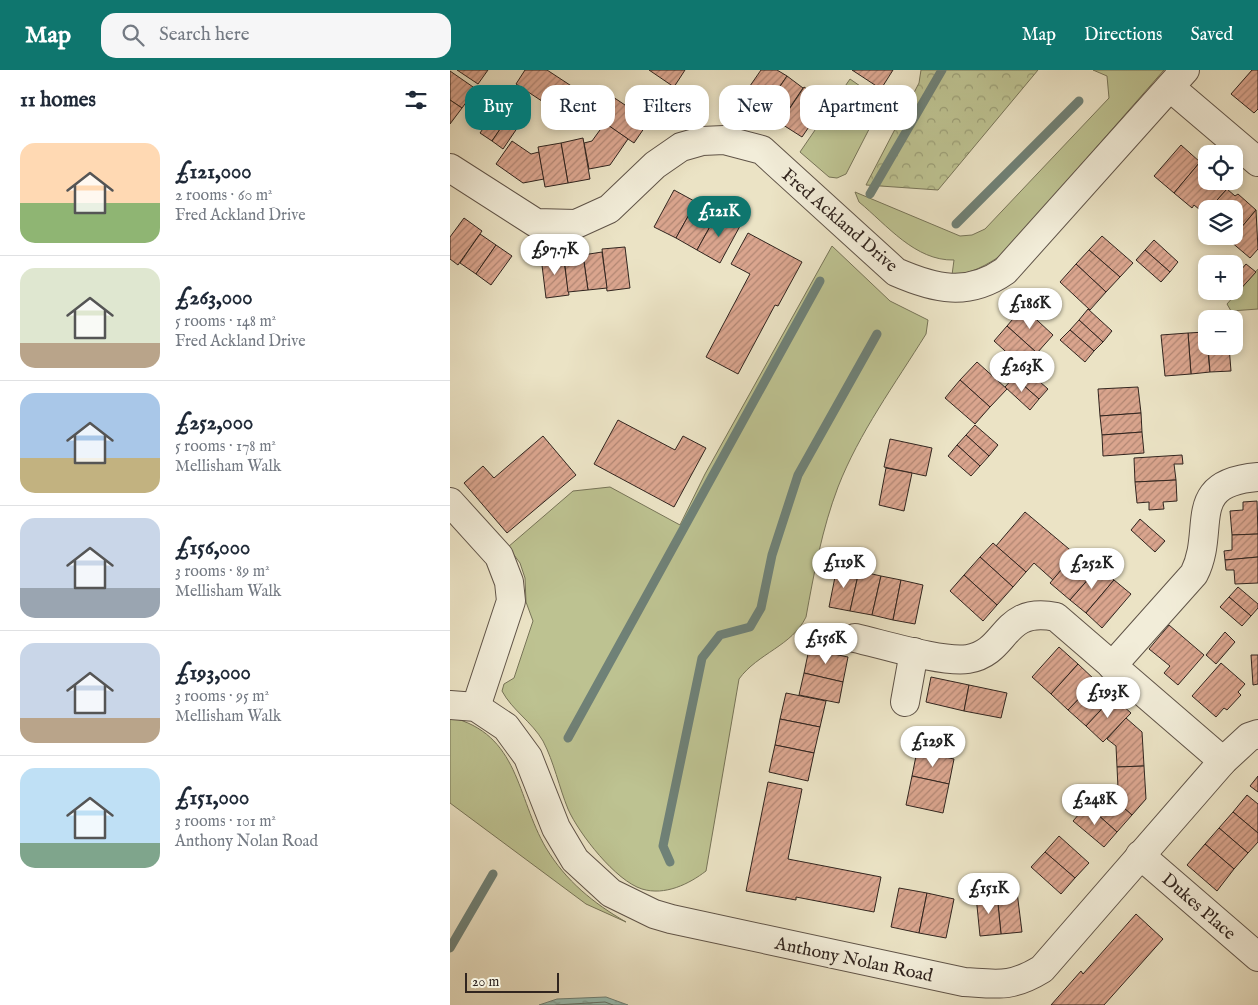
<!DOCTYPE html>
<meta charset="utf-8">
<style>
:root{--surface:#fff;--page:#f6f6f7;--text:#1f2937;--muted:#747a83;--line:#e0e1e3;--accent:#0f766e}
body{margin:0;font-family:"IM FELL English",serif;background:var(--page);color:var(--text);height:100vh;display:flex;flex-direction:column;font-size:19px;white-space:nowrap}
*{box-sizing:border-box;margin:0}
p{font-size:16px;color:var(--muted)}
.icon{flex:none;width:28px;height:28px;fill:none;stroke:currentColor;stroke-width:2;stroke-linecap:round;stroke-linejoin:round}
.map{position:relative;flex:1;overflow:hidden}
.details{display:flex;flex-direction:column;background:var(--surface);width:450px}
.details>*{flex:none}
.top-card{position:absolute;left:15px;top:15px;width:475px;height:45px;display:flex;gap:10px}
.controls{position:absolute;left:748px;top:75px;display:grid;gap:10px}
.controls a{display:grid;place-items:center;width:45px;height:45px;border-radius:10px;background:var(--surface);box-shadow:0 2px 8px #0003;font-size:25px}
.scale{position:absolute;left:15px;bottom:12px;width:94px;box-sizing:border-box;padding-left:5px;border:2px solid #31251f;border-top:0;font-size:14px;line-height:18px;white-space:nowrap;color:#31251f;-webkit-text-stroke:4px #f2edd9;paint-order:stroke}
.price{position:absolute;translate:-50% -42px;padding:0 11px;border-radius:18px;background:#fff;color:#222;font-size:16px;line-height:32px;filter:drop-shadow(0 1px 2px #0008)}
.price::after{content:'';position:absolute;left:50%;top:30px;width:15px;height:11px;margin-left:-8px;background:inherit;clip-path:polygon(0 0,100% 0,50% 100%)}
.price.on{background:var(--accent);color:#fff}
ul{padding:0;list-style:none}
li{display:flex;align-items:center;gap:15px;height:125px;padding:0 20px}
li+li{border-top:1px solid var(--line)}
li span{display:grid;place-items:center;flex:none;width:140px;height:100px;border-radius:15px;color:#555}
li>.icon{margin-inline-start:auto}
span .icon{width:60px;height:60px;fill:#fffc;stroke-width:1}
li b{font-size:21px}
h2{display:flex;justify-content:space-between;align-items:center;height:60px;padding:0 20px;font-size:21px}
.chip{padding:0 18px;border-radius:15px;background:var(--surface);box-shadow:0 2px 8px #0003;font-size:18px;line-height:45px}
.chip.on{background:var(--accent);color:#fff}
header{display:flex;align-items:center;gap:30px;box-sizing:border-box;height:70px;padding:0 25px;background:var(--accent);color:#fff}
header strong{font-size:24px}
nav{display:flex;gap:28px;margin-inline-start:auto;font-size:18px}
.search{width:350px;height:45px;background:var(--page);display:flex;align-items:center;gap:12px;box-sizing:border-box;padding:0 18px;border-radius:15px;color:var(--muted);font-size:19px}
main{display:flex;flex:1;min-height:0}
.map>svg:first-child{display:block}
.green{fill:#bdc291;stroke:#777458}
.forest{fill:url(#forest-crowns);stroke:#777458}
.water{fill:url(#water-ripples);stroke:#6f8177}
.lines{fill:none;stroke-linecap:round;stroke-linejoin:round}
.shore{stroke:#647268;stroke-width:1}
.stream{stroke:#6f8177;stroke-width:9}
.building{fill:url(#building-hatch);stroke:#31251f}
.minor-casing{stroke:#605448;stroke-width:30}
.minor{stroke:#f2edd9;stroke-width:28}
.labels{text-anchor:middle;stroke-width:5;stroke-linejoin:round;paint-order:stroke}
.street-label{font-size:18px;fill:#31251f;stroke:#f2edd9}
</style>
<header>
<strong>Map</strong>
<div class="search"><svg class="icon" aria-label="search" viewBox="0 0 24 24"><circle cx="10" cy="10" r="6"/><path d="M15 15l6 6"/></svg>Search here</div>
<nav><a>Map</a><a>Directions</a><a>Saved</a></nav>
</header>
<main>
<section class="details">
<h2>11 homes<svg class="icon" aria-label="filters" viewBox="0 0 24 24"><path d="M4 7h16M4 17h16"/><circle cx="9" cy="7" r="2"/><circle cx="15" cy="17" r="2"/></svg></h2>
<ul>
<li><span style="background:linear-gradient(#ffd9b3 60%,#8fb573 0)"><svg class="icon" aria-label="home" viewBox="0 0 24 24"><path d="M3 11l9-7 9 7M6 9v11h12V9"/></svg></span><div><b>£121,000</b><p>2 rooms · 60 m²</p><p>Fred Ackland Drive</p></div></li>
<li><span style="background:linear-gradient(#dfe7d0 75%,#b9a48a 0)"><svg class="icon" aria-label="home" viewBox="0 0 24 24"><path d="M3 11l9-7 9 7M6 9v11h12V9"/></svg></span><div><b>£263,000</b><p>5 rooms · 148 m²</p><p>Fred Ackland Drive</p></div></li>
<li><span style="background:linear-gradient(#a9c7e8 65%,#c2b280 0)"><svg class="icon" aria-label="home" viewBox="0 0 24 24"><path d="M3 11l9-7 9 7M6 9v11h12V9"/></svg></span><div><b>£252,000</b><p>5 rooms · 178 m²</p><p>Mellisham Walk</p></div></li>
<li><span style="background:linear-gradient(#c9d6e8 70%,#9aa5b1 0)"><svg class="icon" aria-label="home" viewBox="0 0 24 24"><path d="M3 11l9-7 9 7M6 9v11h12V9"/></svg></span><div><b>£156,000</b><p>3 rooms · 89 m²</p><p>Mellisham Walk</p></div></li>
<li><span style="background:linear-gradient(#c9d6e8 75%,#b9a48a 0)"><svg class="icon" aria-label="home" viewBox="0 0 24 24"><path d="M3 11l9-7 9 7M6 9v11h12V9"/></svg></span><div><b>£193,000</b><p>3 rooms · 95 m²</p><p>Mellisham Walk</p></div></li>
<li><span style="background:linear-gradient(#bfe0f5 75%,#7fa58c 0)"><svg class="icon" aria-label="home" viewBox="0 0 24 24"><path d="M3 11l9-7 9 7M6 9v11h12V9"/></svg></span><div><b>£151,000</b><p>3 rooms · 101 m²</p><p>Anthony Nolan Road</p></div></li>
</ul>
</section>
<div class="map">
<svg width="808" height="935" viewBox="0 0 808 935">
<defs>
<pattern id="forest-crowns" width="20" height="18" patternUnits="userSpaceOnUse" patternTransform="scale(1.25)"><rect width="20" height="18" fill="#bdc291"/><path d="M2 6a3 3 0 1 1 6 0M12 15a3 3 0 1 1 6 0" fill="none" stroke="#9a9d76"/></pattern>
<pattern id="water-ripples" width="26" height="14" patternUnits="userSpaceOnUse" patternTransform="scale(1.25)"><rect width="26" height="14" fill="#98beb2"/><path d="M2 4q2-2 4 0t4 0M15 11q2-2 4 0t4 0" fill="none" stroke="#7d9a90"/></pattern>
<pattern id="building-hatch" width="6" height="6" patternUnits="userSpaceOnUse" patternTransform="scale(1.25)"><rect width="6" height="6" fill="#daa58e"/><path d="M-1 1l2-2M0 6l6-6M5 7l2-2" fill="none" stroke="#b18673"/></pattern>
</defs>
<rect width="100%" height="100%" fill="#ebe3c5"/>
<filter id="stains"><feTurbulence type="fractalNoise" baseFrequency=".004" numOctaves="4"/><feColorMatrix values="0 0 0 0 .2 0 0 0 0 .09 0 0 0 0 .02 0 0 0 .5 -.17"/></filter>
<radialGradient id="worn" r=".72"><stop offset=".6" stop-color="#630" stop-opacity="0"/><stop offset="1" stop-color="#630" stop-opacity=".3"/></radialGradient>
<!-- green -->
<g class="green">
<path d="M 643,0 L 714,0 L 553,184 C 537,195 521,204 502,205 L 504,190 C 465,191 437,155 409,132 L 405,122 L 510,166 L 522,165 L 535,159 L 659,28 L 657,6 Z"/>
<polygon points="400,9 433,32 396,104 387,108 379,107 350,82"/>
<path d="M 382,176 L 440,231 L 478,250 L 476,264 C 445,314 409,363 388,417 C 372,459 364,503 356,547 C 342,576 308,583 289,609 L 256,801 C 239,814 215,826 192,819 C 166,811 129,764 118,739 C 109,717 104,692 93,671 C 82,652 62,640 52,621 L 54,614 L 64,608 L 83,551 L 76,532 L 75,508 L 70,493 L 58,477 L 123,421 L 160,417 L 230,455 L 255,404 Z"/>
<polygon points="808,199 808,239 781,241 777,234"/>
<path d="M 0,647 C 70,664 66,727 96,778 C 116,811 143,833 176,852 L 136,834 L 0,733 Z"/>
</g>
<!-- forest -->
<polygon class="forest" points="471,0 588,0 488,120 416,115 469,13"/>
<!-- water -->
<polygon class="water" points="156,927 178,935 89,935 107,929"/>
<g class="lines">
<!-- shore -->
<polyline class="shore" points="106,935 155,932 163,935"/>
<!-- stream -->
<g class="stream">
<polyline points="420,124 492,0"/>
<polyline points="506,154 629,31"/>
<polyline points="118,668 370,211"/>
<polyline points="220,792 213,776 252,588 270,565 300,557 311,538 322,485 348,405 427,264"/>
<polyline points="0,878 43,804"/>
</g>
</g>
<!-- building -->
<g class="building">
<polygon points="7,0 38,0 28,14"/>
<polygon points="75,0 97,0 126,19 110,43 66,14"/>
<polygon points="199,0 235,0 224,17"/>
<polygon points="311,0 327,0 337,6 314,40 293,26"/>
<polygon points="402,0 443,0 431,19"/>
<polygon points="802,0 808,0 808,39 804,43 781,24"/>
<polygon points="0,1 26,19 12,38 0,30"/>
<polygon points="337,6 353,18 331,51 314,40"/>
<polygon points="354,17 376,32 352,67 330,53"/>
<polygon points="163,27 199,51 184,73 148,49"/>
<polygon points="0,30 12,38 0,54"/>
<polygon points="49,36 61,43 42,71 30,63"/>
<polygon points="61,43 72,51 53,79 42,71"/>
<polygon points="155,53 178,69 160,95 139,99 134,73 142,71"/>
<polygon points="133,68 140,109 118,113 111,73"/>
<polygon points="62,71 81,84 89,82 94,109 73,113 46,94"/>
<polygon points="111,73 118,113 95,117 88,77"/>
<polygon points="731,75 750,92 724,123 704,106"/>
<polygon points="750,92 756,97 756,111 768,111 777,119 759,139 756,139 755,144 744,135 742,138 724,123"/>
<polygon points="777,119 785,126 788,124 806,140 784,166 784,139 759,139"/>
<polygon points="224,120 246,132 226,168 204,157"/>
<polygon points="246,132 267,144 247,180 226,168"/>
<polygon points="806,140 808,179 800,188 780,171"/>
<polygon points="267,144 290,156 270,193 247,180"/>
<polygon points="14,148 32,161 8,195 0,189 0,167"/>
<polygon points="298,163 352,192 328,236 325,235 288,304 256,287 300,204 281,194"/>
<polygon points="30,164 46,175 26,204 10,193"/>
<polygon points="652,166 683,193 670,207 639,180"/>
<polygon points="704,170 728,192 720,202 695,180"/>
<polygon points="46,175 62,186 41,215 26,204"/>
<polygon points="175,177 180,218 157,221 152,179"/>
<polygon points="639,180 670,207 656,222 626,194"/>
<polygon points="695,180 720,202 711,212 686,190"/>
<polygon points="152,182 157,218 138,220 133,185"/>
<polygon points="113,184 119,225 96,228 91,187"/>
<polygon points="133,185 138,220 118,222 114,187"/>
<polygon points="626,194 656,222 640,240 610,212"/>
<polygon points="796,194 806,202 787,223 784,220 784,208"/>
<polygon points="573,237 603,265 587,283 557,256"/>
<polygon points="638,239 662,261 653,272 629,250"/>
<polygon points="629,250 653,272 644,281 620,260"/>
<polygon points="557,256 587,283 574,298 544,271"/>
<polygon points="620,260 644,281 635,292 610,270"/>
<polygon points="756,262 760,302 741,304 738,263"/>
<polygon points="738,263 741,304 715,306 711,265"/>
<polygon points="758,276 779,276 781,301 760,302"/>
<polygon points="527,292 557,319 540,337 510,310"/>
<polygon points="573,297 598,319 589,329 564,307"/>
<polygon points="564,307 589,329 580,340 555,317"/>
<polygon points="510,310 540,337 525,354 495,328"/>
<polygon points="688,317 691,343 650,346 648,319"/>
<polygon points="691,343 692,362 652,365 650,346"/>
<polygon points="168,350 225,380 233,366 256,378 224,437 144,394"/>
<polygon points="525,355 548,375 539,386 516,365"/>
<polygon points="692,362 694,383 653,386 652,365"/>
<polygon points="516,365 539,386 530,396 507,375"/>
<polygon points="93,366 126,405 57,463 14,413 33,396 44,408"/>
<polygon points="440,369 482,378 476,406 434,397"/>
<polygon points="507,375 530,396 521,406 498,386"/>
<polygon points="732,385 733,394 724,394 726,410 685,412 684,388"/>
<polygon points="436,398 462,403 454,441 429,435"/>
<polygon points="726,410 727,431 713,432 714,439 699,440 699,432 687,433 685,412"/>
<polygon points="807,431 808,464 782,465 780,441 793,440 793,432"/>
<polygon points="575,442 625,484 603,510 584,493 576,502 546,476"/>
<polygon points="690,449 715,471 705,482 681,460"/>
<polygon points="808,464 808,487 775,490 774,481 782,480 782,465"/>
<polygon points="543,473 576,502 563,517 530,487"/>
<polygon points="629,479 649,497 620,530 600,513"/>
<polygon points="530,487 563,517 547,535 514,505"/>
<polygon points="808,487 808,513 785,514 784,500 776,500 775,490"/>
<polygon points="387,497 409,501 400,541 379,537"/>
<polygon points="649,497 664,510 636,543 620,530"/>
<polygon points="409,501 431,506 422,545 400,541"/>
<polygon points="514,505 547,535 533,551 500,521"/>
<polygon points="431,506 451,510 443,550 422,545"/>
<polygon points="451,510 473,515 465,554 443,550"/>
<polygon points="664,510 681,524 652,558 636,543"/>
<polygon points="788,517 808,534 808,538 801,546 779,527"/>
<polygon points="779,527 801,546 792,556 770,537"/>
<polygon points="719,555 754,585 728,615 714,603 720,596 699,579"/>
<polygon points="775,562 785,572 766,594 756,585"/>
<polygon points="609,577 628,594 601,624 582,607"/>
<polygon points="359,579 398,587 393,612 354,603"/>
<polygon points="801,585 808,585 808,614 803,615"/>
<polygon points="771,593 795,614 788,622 791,625 777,640 774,638 766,647 742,626"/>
<polygon points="628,594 646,611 618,640 601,624"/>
<polygon points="354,603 393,612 389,633 349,625"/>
<polygon points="481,607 519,615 514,641 476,632"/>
<polygon points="646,611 663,627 636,656 618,640"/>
<polygon points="519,615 557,623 551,648 514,641"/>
<polygon points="336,623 376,631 370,657 330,649"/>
<polygon points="663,627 681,643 653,672 636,656"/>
<polygon points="676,648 692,662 694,696 667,697 666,676 657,669"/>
<polygon points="330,649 370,657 364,683 325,675"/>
<polygon points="325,675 364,683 358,711 319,702"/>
<polygon points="467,681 504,689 499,714 462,706"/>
<polygon points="694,696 696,729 682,745 661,727 668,718 667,697"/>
<polygon points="462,706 499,714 493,743 456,735"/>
<polygon points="808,706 808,722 800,716"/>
<polygon points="318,712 352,719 338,789 431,807 424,842 346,827 346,830 296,821"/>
<polygon points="651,718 682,745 667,762 637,735"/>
<polygon points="797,725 808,734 808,763 783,742"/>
<polygon points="637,735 667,762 654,777 623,751"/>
<polygon points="783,742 808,763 808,772 798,783 769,758"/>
<polygon points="769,758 798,783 784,799 755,774"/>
<polygon points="609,766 639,793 625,808 595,782"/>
<polygon points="755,774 784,799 767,821 737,795"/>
<polygon points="595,782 625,808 611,824 581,797"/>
<polygon points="449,818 477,823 469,863 441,857"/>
<polygon points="567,822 572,862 551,864 547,824"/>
<polygon points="477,823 504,829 496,868 469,863"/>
<polygon points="547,824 551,864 530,866 526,826"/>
<polygon points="686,844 713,869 654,935 601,935 631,901 633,904"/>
</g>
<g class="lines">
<!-- minor casing -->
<g class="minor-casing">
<g id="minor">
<polyline points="721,18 808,92"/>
<path d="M 0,98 L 86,153 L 126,154 L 159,139 L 205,95 L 231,77 L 252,71 L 274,70 L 312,80 L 446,202 C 485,219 518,227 555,201 L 735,0"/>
<polyline points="0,432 49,486 59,512 61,531 26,637"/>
<path d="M 405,568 C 432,574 493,593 518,589 C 559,582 551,536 606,547 L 773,691"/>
<path d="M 662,596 L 744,504 C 767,459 733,413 808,407"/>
<polyline points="455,632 464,582"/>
<path d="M 0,635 L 26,637 L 56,657 L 78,687 L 106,758 L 125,790 L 161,823 L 204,844 L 221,849 L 514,912 C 548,914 561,918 592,899 L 773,691 L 799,667 L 808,664"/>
<polyline points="690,785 808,887"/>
</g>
</g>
<!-- minor -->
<use href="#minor" class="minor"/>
</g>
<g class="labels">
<!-- street labels -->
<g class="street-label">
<text transform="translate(390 150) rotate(41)" y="6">Fred Ackland Drive</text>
<text transform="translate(749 836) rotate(41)" y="6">Dukes Place</text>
<text transform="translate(404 889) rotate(12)" y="6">Anthony Nolan Road</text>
</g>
</g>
<rect width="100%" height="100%" filter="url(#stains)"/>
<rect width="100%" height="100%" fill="url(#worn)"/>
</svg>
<div class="controls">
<a><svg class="icon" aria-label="locate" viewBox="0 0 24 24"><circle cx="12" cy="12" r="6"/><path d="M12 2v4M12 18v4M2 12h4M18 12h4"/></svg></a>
<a><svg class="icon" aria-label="layers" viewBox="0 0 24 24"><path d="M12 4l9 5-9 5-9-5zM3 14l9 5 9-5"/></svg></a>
<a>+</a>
<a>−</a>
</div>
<div class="scale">20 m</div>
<b class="price on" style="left:269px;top:168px">£121K</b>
<b class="price" style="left:105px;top:206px">£97.7K</b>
<b class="price" style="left:580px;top:260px">£186K</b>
<b class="price" style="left:572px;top:323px">£263K</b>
<b class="price" style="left:394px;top:519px">£119K</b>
<b class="price" style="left:642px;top:520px">£252K</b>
<b class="price" style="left:376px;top:595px">£156K</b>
<b class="price" style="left:658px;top:649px">£193K</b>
<b class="price" style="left:483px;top:698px">£129K</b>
<b class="price" style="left:645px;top:756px">£248K</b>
<b class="price" style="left:539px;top:845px">£151K</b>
<div class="top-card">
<a class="chip on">Buy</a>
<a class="chip">Rent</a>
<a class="chip">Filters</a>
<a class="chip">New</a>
<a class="chip">Apartment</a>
</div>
</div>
</main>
